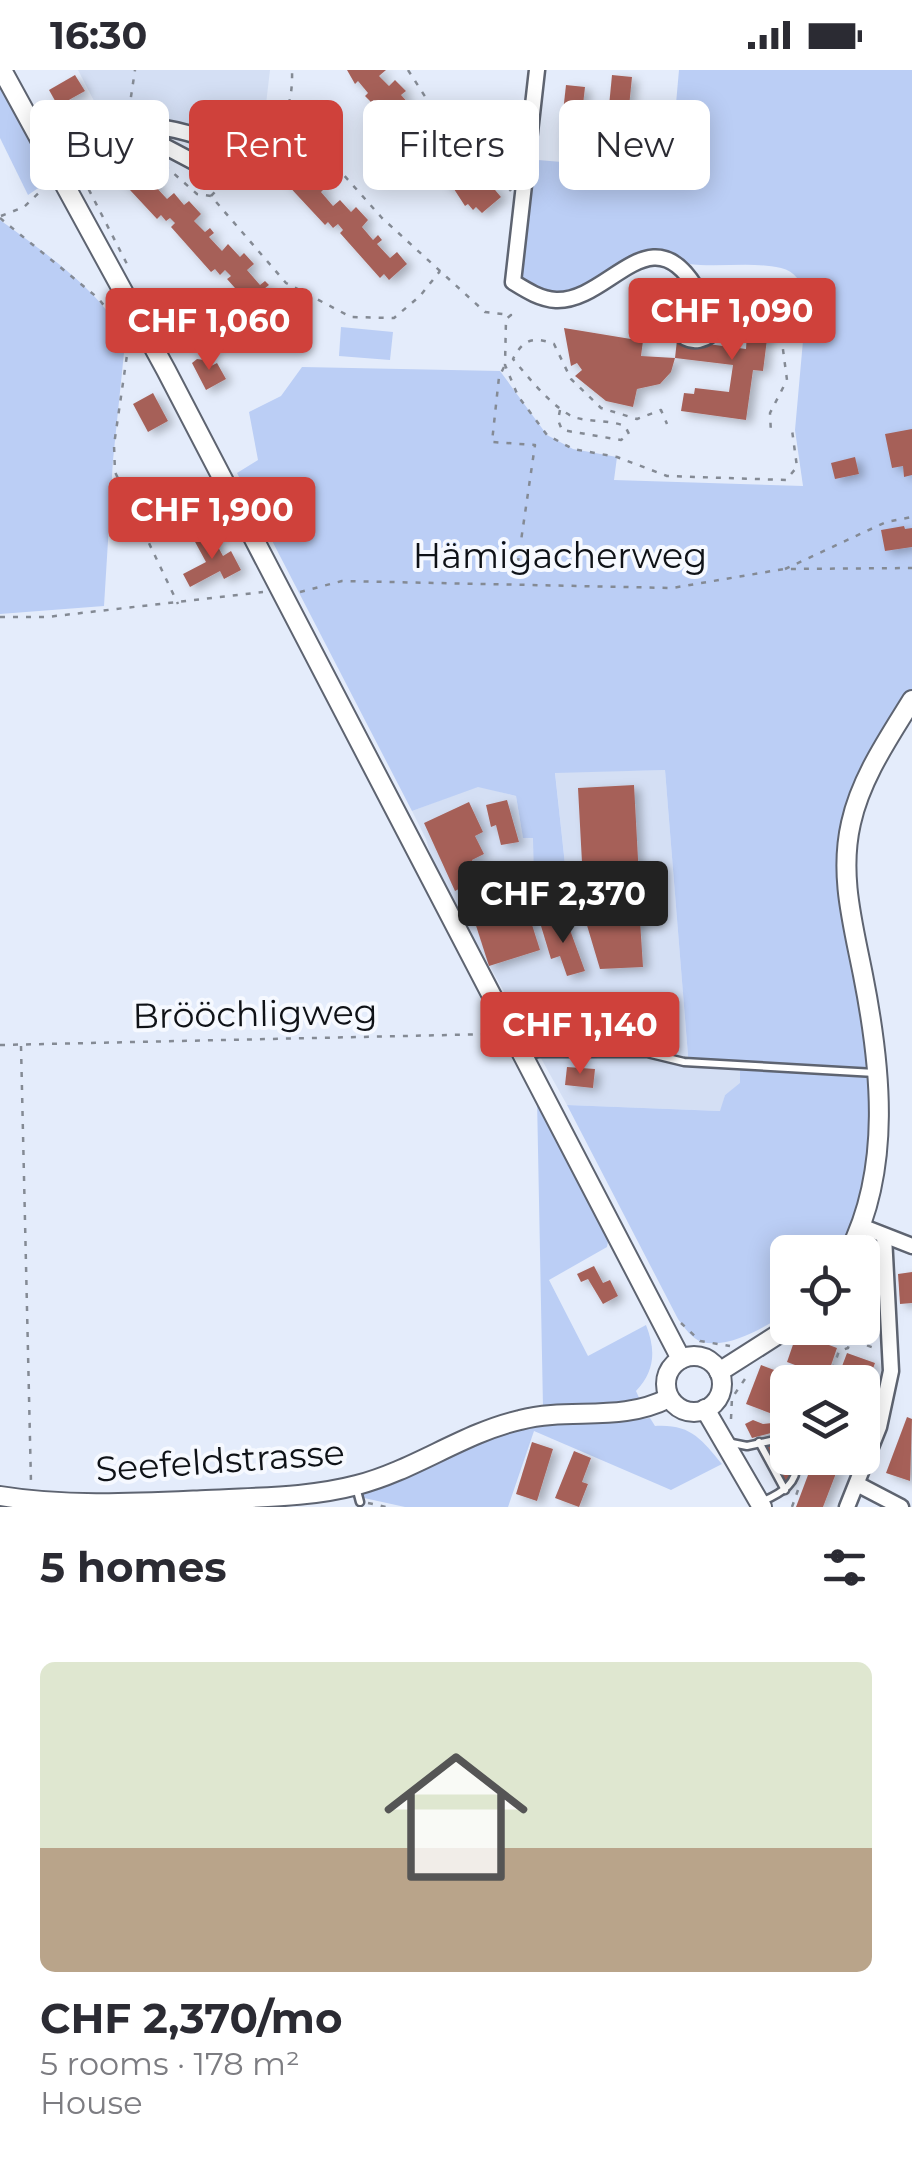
<!DOCTYPE html>
<meta charset="utf-8">
<style>
:root{--surface:#fff;--page:#f7f7f7;--text:#2b2b33;--muted:#7c7c81;--accent:#cf413b}
body{margin:0;font-family:Montserrat,sans-serif;background:var(--page);color:var(--text);height:100vh;display:flex;flex-direction:column;font-size:38px;white-space:nowrap}
*{box-sizing:border-box;margin:0}
p{font-size:32px;color:var(--muted)}
.icon{flex:none;width:55px;height:55px;fill:none;stroke:currentColor;stroke-width:2;stroke-linecap:round;stroke-linejoin:round}
.map{position:relative;height:1437px;overflow:hidden}
.details{display:flex;flex-direction:column;background:var(--surface);flex:1}
.details>*{flex:none}
.banner{position:absolute;left:30px;top:30px;width:852px;height:90px;display:flex;gap:20px}
.controls{position:absolute;left:770px;top:1165px;display:grid;gap:20px}
.controls a{display:grid;place-items:center;width:110px;height:110px;border-radius:15px;background:var(--surface);box-shadow:0 5px 25px #0003;font-size:50px}
.price{position:absolute;translate:-50% -85px;padding:0 22px;border-radius:10px;background:var(--accent);color:#fff;font-size:32px;line-height:65px;filter:drop-shadow(0 2px 5px #0008)}
.price::after{content:'';position:absolute;left:50%;top:60px;width:30px;height:22px;margin-left:-15px;background:inherit;clip-path:polygon(0 0,100% 0,50% 100%)}
.price.current{background:#222;color:#fff}
ul{padding:0;list-style:none}
li{display:grid;align-content:center;gap:20px;height:530px;padding:0 40px}
li span{display:grid;place-items:center;height:310px;border-radius:15px;color:#555}
li>.icon{margin-inline-start:auto}
span .icon{width:180px;height:180px;fill:#fffc;stroke-width:1}
li b{font-size:42px}
h2{display:flex;justify-content:space-between;align-items:center;height:120px;padding:0 40px;font-size:42px}
.tag{padding:0 35px;border-radius:15px;background:var(--surface);box-shadow:0 5px 25px #0003;font-size:35px;line-height:90px}
.tag.current{background:var(--accent);color:#fff}
.status{display:flex;justify-content:space-between;align-items:center;height:70px;padding:0 50px;background:var(--surface);direction:ltr}
.status svg{height:28px;fill:currentColor}
.map>svg:first-child{display:block}
.built{fill:#d4dff4}
.green{fill:#bbcef5}
.building{fill:#a66159;filter:url(#shadow)}
.lines{fill:none;stroke-linecap:round;stroke-linejoin:round}
.lane-casing{stroke:#5e6471;stroke-width:11}
.street-casing{stroke:#5e6471;stroke-width:19}
.secondary-casing{stroke:#5e6471;stroke-width:22}
.path{stroke:#848a94;stroke-width:2.5;stroke-dasharray:5 8;stroke-linecap:butt}
.lane{stroke:#fff;stroke-width:6}
.street{stroke:#fff;stroke-width:14}
.secondary{stroke:#fff;stroke-width:18}
.labels{text-anchor:middle;stroke-width:8;stroke-linejoin:round;paint-order:stroke}
.street-label{font-size:35px;fill:#0f1217;stroke:#f6f9ff}
</style>
<div class="status"><b>16:30</b><svg viewBox="0 0 49 12"><path d="M0 12V9h3v3zM5 12V6h3v6zM10 12V3h3v9zM15 12V0h3v12zM26 1h20v11H26zM47 4h2v5h-2z"/></svg></div>
<div class="map">
<svg width="912" height="1437" viewBox="0 0 912 1437">
<defs>
<filter id="shadow"><feDropShadow dx="6" dy="3.5" stdDeviation="5" flood-color="#0004"/></filter>
</defs>
<rect width="100%" height="100%" fill="#e4ecfb"/>
<!-- built -->
<g class="built">
<polygon points="78,0 270,0 261,77 222,75 183,59 107,56"/>
<polygon points="665,700 689,998 741,999 740,1014 725,1025 721,1041 567,1035 434,796 426,769 412,741 478,716 516,726 523,767 533,767 567,813 555,702"/>
</g>
<!-- green -->
<g class="green">
<path d="M 679,0 L 912,0 L 912,630 L 872,696 L 847,781 L 879,1065 L 854,1156 L 837,1182 L 788,1182 L 787,1243 C 766,1256 730,1279 702,1272 C 692,1269 684,1257 678,1249 L 567,1035 L 720,1041 L 725,1025 L 740,1013 L 740,999 L 689,998 L 665,700 L 555,703 L 567,813 L 534,805 L 533,768 L 523,768 L 516,726 L 478,717 L 412,741 L 237,403 L 258,390 L 249,342 L 281,326 L 302,297 L 500,301 L 547,365 L 573,379 L 617,387 L 614,410 L 803,416 L 795,360 L 807,226 C 802,213 795,201 781,198 C 740,189 704,203 659,187 L 556,230 L 513,212 L 526,89 L 670,101 Z"/>
<polygon points="0,13 50,110 28,125 0,68"/>
<path d="M 0,150 C 38,178 111,227 125,273 L 113,390 L 104,536 L 0,544 Z"/>
<polygon points="341,257 393,262 390,290 339,286"/>
<path d="M 537,1028 L 609,1166 L 607,1177 L 549,1210 L 588,1286 L 646,1255 C 656,1280 655,1301 636,1321 L 640,1330 L 612,1336 L 543,1337 Z"/>
<path d="M 650,1348 L 655,1356 C 691,1354 701,1369 722,1394 L 671,1420 L 534,1361 L 508,1437 L 405,1437 L 364,1428 L 361,1421 L 424,1399 L 508,1358 L 551,1352 L 612,1352 Z"/>
</g>
<!-- building -->
<g class="building">
<polygon points="347,0 386,0 379,6 389,16 395,10 406,21 401,25 412,37 406,44 417,57 423,52 427,57 422,62 434,75 441,69 452,82 457,78 469,91 462,97 470,106 475,102 479,106 475,110 483,120 490,114 501,127 482,143 476,137 473,140 468,134 465,136 452,116 449,119 444,112 447,110 441,104 443,100 438,95 434,98 429,92 425,96 384,51 388,48 383,42 387,37 383,33 380,36 374,30 371,32 365,26 368,23 358,11 355,14"/>
<polygon points="75,5 85,21 58,36 49,20"/>
<polygon points="612,5 632,7 629,37 609,36"/>
<polygon points="566,15 585,17 578,80 559,78"/>
<polygon points="640,42 659,44 656,73 637,71"/>
<polygon points="134,79 143,89 136,96 150,111 155,107 159,112 155,116 167,129 174,123 184,135 189,131 201,144 194,151 205,162 210,158 214,163 209,167 222,181 228,174 240,187 244,183 254,194 247,200 260,215 265,211 269,215 264,219 277,233 284,227 295,239 276,256 271,250 267,254 227,209 231,206 225,200 220,205 215,199 211,202 171,157 175,153 170,148 166,151 161,145 157,149 116,105 120,102 115,96"/>
<polygon points="301,86 311,97 304,104 316,117 322,113 326,117 321,122 333,136 340,130 351,142 356,137 368,150 362,157 373,170 378,165 382,170 377,174 390,188 397,182 407,194 389,210 384,204 380,208 340,163 343,160 338,154 333,158 328,152 325,155 284,111 287,108 282,103"/>
<polygon points="753,220 773,222 763,301 753,300 746,350 681,341 684,323 694,324 695,318 729,322 733,295 675,288 677,270 746,279 747,263 742,263 747,224 752,225"/>
<polygon points="564,258 643,271 641,286 675,288 671,302 660,314 637,319 633,337 606,331 575,306 582,300 577,293 571,296"/>
<polygon points="197,289 205,290 209,297 217,293 226,309 206,320 192,293"/>
<polygon points="153,323 168,351 148,362 133,334"/>
<polygon points="912,359 912,405 904,407 903,396 892,398 885,364"/>
<polygon points="855,387 859,404 835,409 831,393"/>
<polygon points="904,456 905,459 912,458 912,477 885,481 881,460"/>
<polygon points="210,462 223,486 231,481 241,500 224,509 220,501 190,517 183,504 206,492 194,470"/>
<polygon points="634,715 640,826 601,829 602,837 639,835 643,897 600,899 586,852 585,837 594,836 594,830 584,830 578,718"/>
<polygon points="507,730 519,772 501,775 496,755 491,757 486,735"/>
<polygon points="469,732 483,762 475,766 484,784 472,790 480,808 455,821 424,753"/>
<polygon points="532,809 563,817 559,832 528,824"/>
<polygon points="522,823 540,880 489,896 471,840"/>
<polygon points="566,849 585,901 567,906 560,886 551,889 541,856"/>
<polygon points="567,997 595,999 593,1018 565,1015"/>
<polygon points="594,1196 603,1213 610,1210 618,1226 603,1234 588,1209 581,1212 577,1204"/>
<polygon points="912,1202 912,1233 900,1234 898,1204"/>
<polygon points="797,1263 837,1278 827,1307 787,1292"/>
<polygon points="847,1283 875,1293 863,1327 862,1312 836,1312"/>
<polygon points="761,1295 790,1306 775,1345 746,1334"/>
<polygon points="907,1347 912,1349 910,1411 886,1403"/>
<polygon points="753,1350 763,1354 772,1353 771,1363 752,1368 745,1354"/>
<polygon points="532,1372 553,1379 537,1431 516,1424"/>
<polygon points="771,1375 782,1379 793,1398 789,1410 780,1419 759,1378"/>
<polygon points="574,1381 591,1388 582,1412 588,1414 579,1437 555,1428"/>
<polygon points="814,1389 838,1398 823,1437 796,1437"/>
</g>
<g class="lines">
<!-- lane casing -->
<g class="lane-casing">
<g id="lane">
<polyline points="524,986 538,983 647,983 684,992 875,1003"/>
<polyline points="727,1372 747,1376 775,1370 788,1376"/>
<polyline points="759,1372 785,1420"/>
<polyline points="356,1417 360,1432"/>
<path d="M 761,1432 C 782,1423 800,1413 796,1388"/>
</g>
</g>
<!-- street casing -->
<g class="street-casing">
<g id="street">
<path d="M 537,0 L 513,212 C 526,220 540,229 556,230 C 609,232 650,142 696,218 C 752,226 705,297 676,259 C 662,241 677,221 696,218"/>
<path d="M 44,80 C 107,46 158,49 222,75 C 226,87 228,94 217,104 L 124,55"/>
<polyline points="861,1156 912,1176"/>
<polyline points="857,1414 901,1437"/>
<polyline points="847,1437 879,1357 891,1301 884,1166"/>
</g>
</g>
<!-- secondary casing -->
<g class="secondary-casing">
<g id="secondary">
<polyline points="2,0 166,300 681,1289"/>
<path d="M 849,1182 C 892,1098 881,996 863,905 C 853,854 839,805 851,753 C 861,708 888,669 912,630"/>
<circle cx="694" cy="1314" r="28"/>
<polyline points="719,1302 788,1258"/>
<polyline points="705,1339 762,1437"/>
<path d="M 0,1426 C 67,1437 137,1433 206,1430 C 256,1427 308,1428 357,1415 C 415,1400 463,1363 520,1350 C 571,1337 620,1353 669,1328"/>
</g>
</g>
<!-- path -->
<g class="path">
<polyline points="408,0 437,45 467,70 511,121"/>
<polyline points="129,40 135,0"/>
<polyline points="287,44 289,61 297,74"/>
<path d="M 235,75 L 261,77 C 285,55 293,33 292,0"/>
<polyline points="155,87 197,124 211,126 286,213 351,247 394,248 420,226 440,201"/>
<polyline points="74,98 88,118 128,196"/>
<polyline points="236,101 261,77 308,76 326,85 382,148 485,242 511,245 506,249 505,295 518,326 547,365 573,379 617,387 667,406 786,410 797,397 792,360"/>
<polyline points="211,126 220,117"/>
<polyline points="1,146 24,137 47,115"/>
<polyline points="0,148 98,228 125,262 127,285 114,375 115,402 178,534"/>
<polyline points="718,210 780,210 798,223 782,272 787,310 770,343 771,364"/>
<polyline points="504,297 499,307 492,372 535,375 515,512"/>
<path d="M 560,340 L 558,350 L 562,360 L 621,370 L 629,364 L 625,356 C 609,350 593,352 577,348 C 557,343 527,306 513,289 C 523,269 534,266 554,274 L 571,309 L 601,338 L 637,349 L 661,340 L 667,354"/>
<polyline points="785,499 886,452 912,447"/>
<polyline points="300,522 342,511 672,518 784,499 912,498"/>
<polyline points="0,547 47,547 263,522"/>
<polyline points="0,975 493,964"/>
<polyline points="21,976 31,1413"/>
<polyline points="681,1253 700,1271 730,1276"/>
<polyline points="818,1258 877,1279"/>
<polyline points="828,1312 839,1281 848,1278 850,1272"/>
<polyline points="731,1349 732,1328 747,1306"/>
<polyline points="834,1388 851,1394"/>
<polyline points="806,1398 810,1388"/>
<polyline points="368,1433 386,1437"/>
<polyline points="792,1437 798,1420"/>
</g>
<!-- lane -->
<use href="#lane" class="lane"/>
<!-- street -->
<use href="#street" class="street"/>
<!-- secondary -->
<use href="#secondary" class="secondary"/>
</g>
<g class="labels">
<!-- street labels -->
<g class="street-label">
<text x="560" y="498">Hämigacherweg</text>
<text transform="translate(255 944) rotate(-1)" y="12">Brööchligweg</text>
<text transform="translate(220 1391) rotate(-4)" y="12">Seefeldstrasse</text>
</g>
</g>
</svg>
<div class="controls">
<a><svg class="icon" aria-label="locate" viewBox="0 0 24 24"><circle cx="12" cy="12" r="6"/><path d="M12 2v4M12 18v4M2 12h4M18 12h4"/></svg></a>
<a><svg class="icon" aria-label="layers" viewBox="0 0 24 24"><path d="M12 4l9 5-9 5-9-5zM3 14l9 5 9-5"/></svg></a>
</div>
<b class="price" style="left:732px;top:293px">CHF 1,090</b>
<b class="price" style="left:209px;top:303px">CHF 1,060</b>
<b class="price" style="left:212px;top:492px">CHF 1,900</b>
<b class="price current" style="left:563px;top:876px">CHF 2,370</b>
<b class="price" style="left:580px;top:1007px">CHF 1,140</b>
<div class="banner">
<a class="tag">Buy</a>
<a class="tag current">Rent</a>
<a class="tag">Filters</a>
<a class="tag">New</a>
</div>
</div>
<section class="details">
<h2>5 homes<svg class="icon" aria-label="filters" viewBox="0 0 24 24"><path d="M4 7h16M4 17h16"/><circle cx="9" cy="7" r="2"/><circle cx="15" cy="17" r="2"/></svg></h2>
<ul>
<li><span style="background:linear-gradient(#dfe7d0 60%,#b9a48a 0)"><svg class="icon" aria-label="home" viewBox="0 0 24 24"><path d="M3 11l9-7 9 7M6 9v11h12V9"/></svg></span><div><b>CHF 2,370/mo</b><p>5 rooms · 178 m²</p><p>House</p></div></li>
</ul>
</section>
